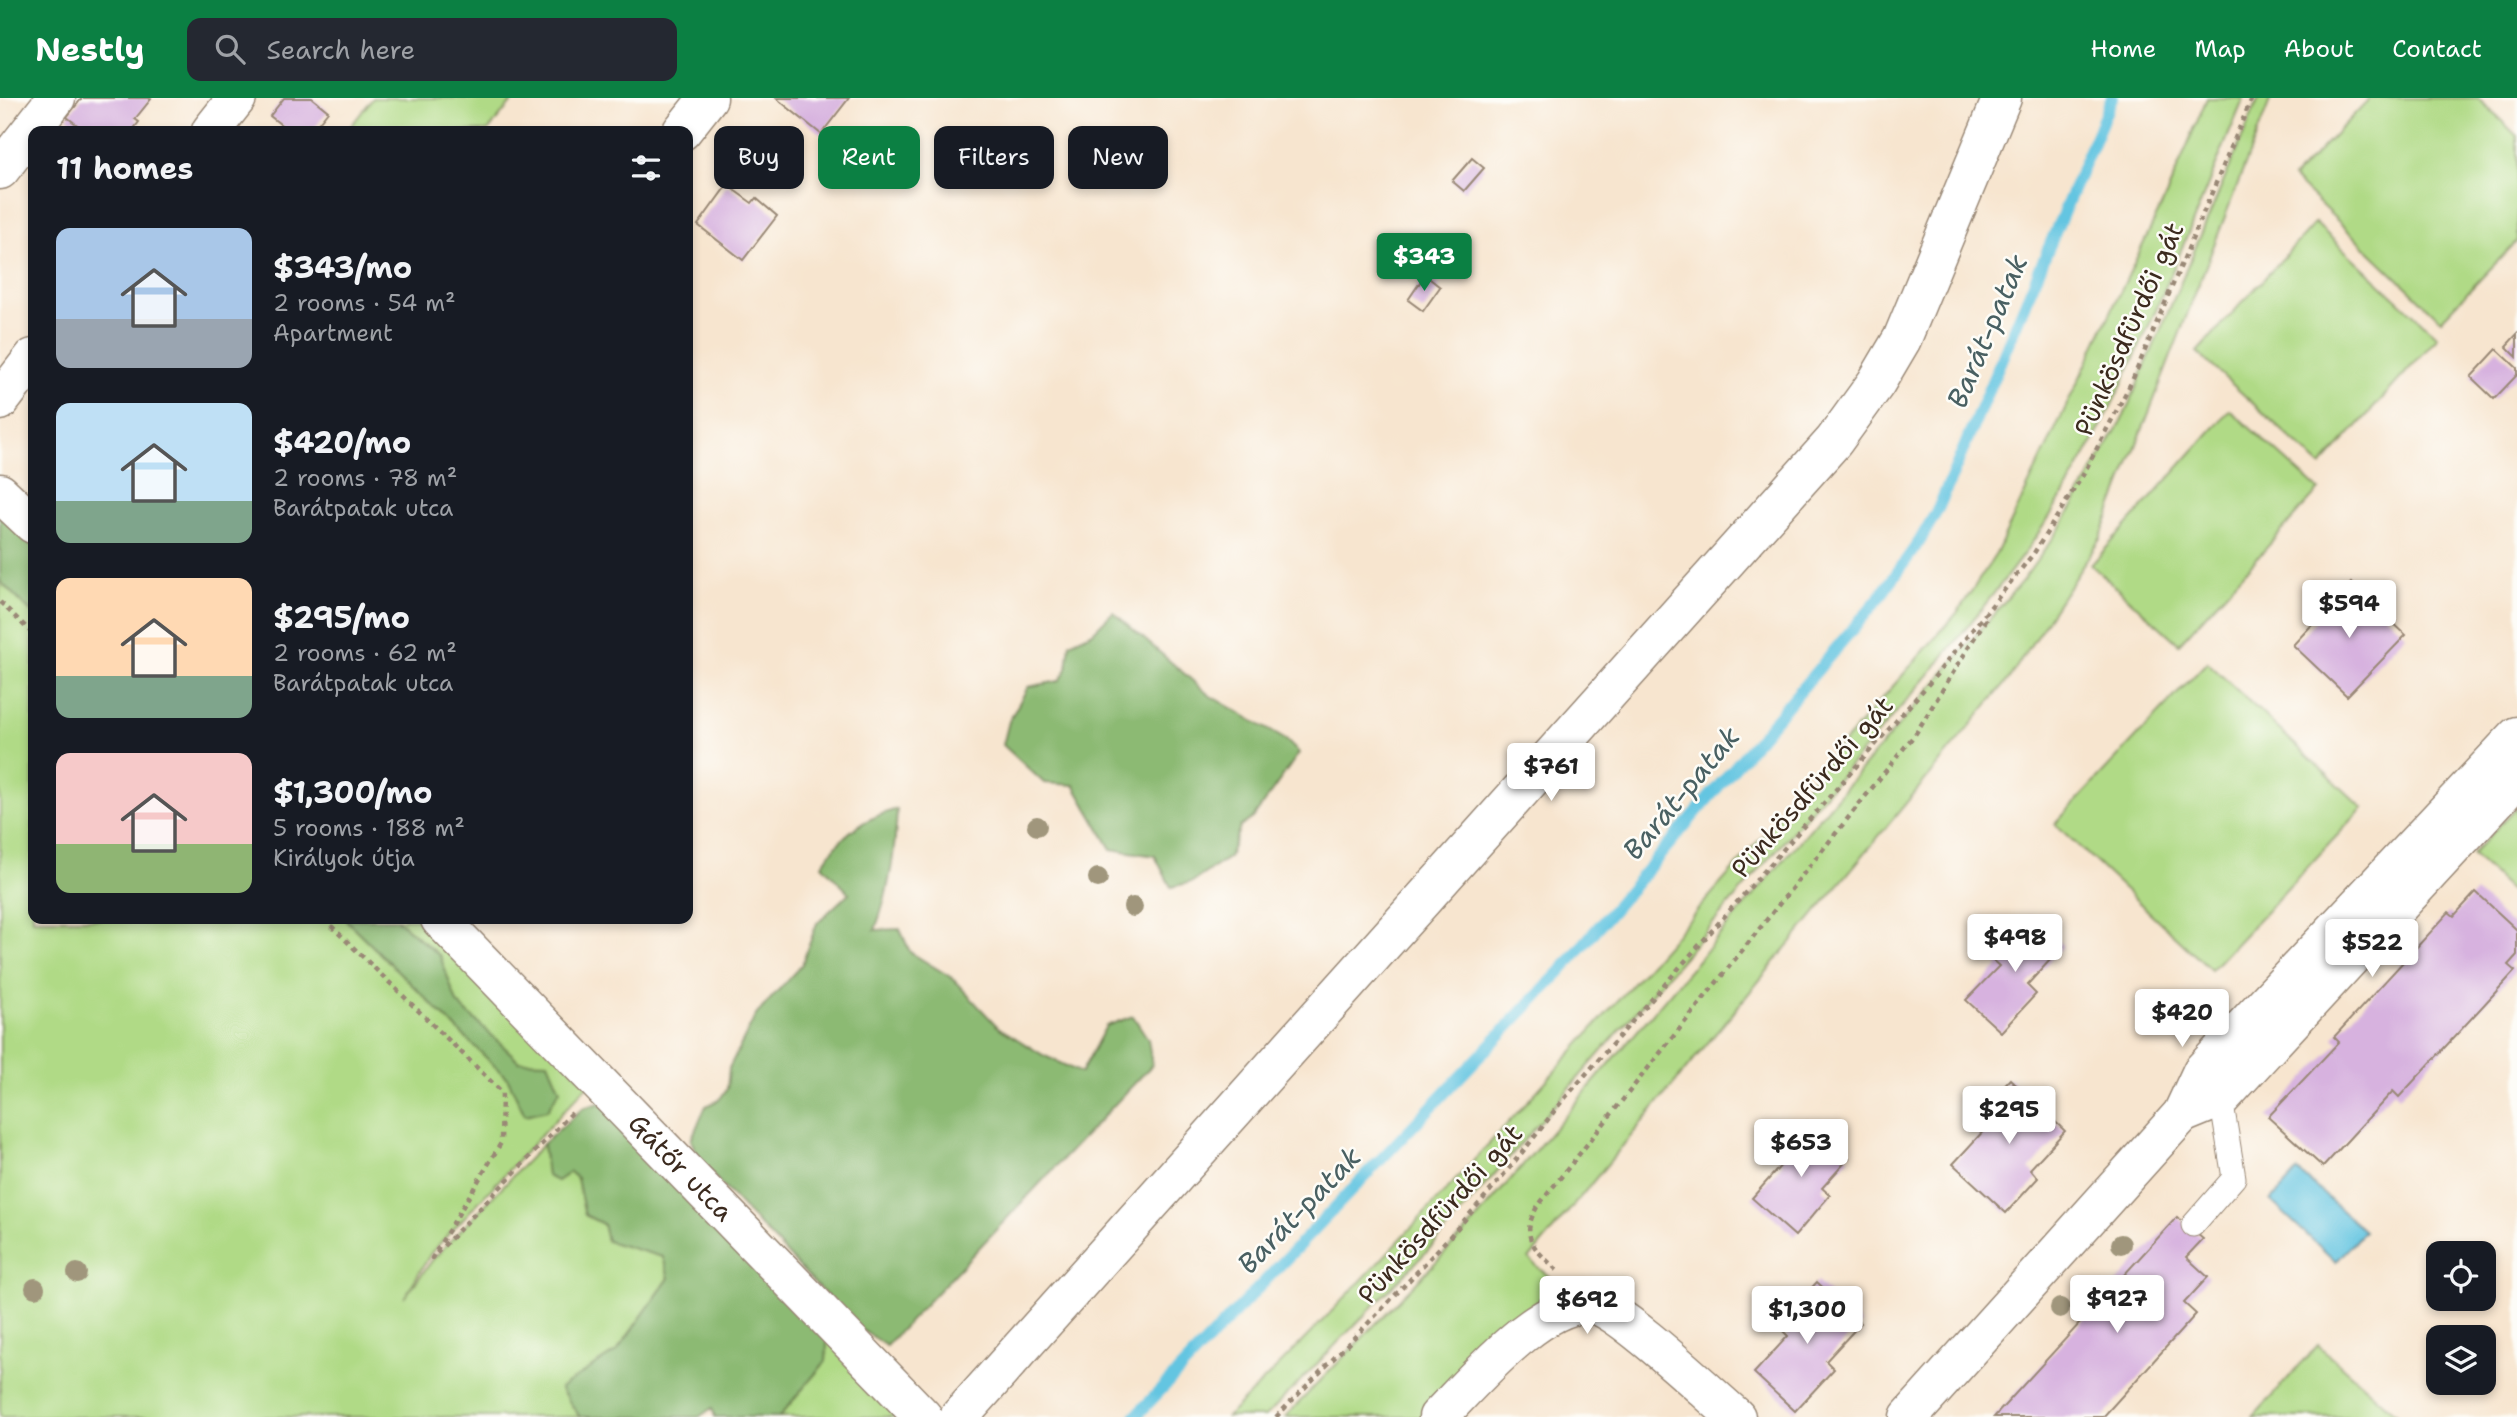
<!DOCTYPE html>
<meta charset="utf-8">
<style>
:root{--surface:#171b24;--page:#242831;--text:#f1f3f6;--muted:#9ea1a6;--accent:#0b8043}
body{margin:0;font-family:"Shantell Sans",sans-serif;background:var(--page);color:var(--text);height:100vh;display:flex;flex-direction:column;font-size:26px;white-space:nowrap}
*{box-sizing:border-box;margin:0}
p{font-size:23px;color:var(--muted)}
.icon{flex:none;width:38px;height:38px;fill:none;stroke:currentColor;stroke-width:2;stroke-linecap:round;stroke-linejoin:round}
.map{position:relative;flex:1;overflow:hidden}
.panel{position:absolute;left:28px;top:28px;width:665px;height:798px;display:flex;flex-direction:column;background:var(--surface);border-radius:14px;box-shadow:0 4px 10px #0003}
.panel>*{flex:none}
.guide{position:absolute;left:714px;top:28px;width:665px;height:63px;display:flex;gap:14px}
.controls{position:absolute;left:2426px;top:1143px;display:grid;gap:14px}
.controls a{display:grid;place-items:center;width:70px;height:70px;border-radius:14px;background:var(--surface);box-shadow:0 4px 10px #0003;font-size:35px}
.price{position:absolute;translate:-50% -60px;padding:0 16px;border-radius:7px;background:#fff;color:#222;font-size:23px;line-height:46px;filter:drop-shadow(0 2px 4px #0008)}
.price::after{content:'';position:absolute;left:50%;top:42px;width:21px;height:16px;margin-left:-10px;background:inherit;clip-path:polygon(0 0,100% 0,50% 100%)}
.price.active{background:var(--accent);color:#fff}
ul{padding:0;list-style:none}
li{display:flex;align-items:center;gap:21px;height:175px;padding:0 28px}
li span{display:grid;place-items:center;flex:none;width:196px;height:140px;border-radius:14px;color:#555}
li>.icon{margin-inline-start:auto}
span .icon{width:84px;height:84px;fill:#fffc;stroke-width:1}
li b{font-size:30px}
h2{display:flex;justify-content:space-between;align-items:center;height:84px;padding:0 28px;font-size:30px}
.pill{padding:0 24px;border-radius:14px;background:var(--surface);box-shadow:0 4px 10px #0003;font-size:24px;line-height:63px}
.pill.active{background:var(--accent);color:#fff}
header{display:flex;align-items:center;gap:42px;box-sizing:border-box;height:98px;padding:0 35px;background:var(--accent);color:#fff}
header strong{font-size:33px}
nav{display:flex;gap:38px;margin-inline-start:auto;font-size:24px}
.search{width:490px;height:63px;background:var(--page);display:flex;align-items:center;gap:18px;box-sizing:border-box;padding:0 24px;border-radius:14px;color:var(--muted);font-size:26px}
.map>svg:first-child{display:block}
.green{fill:#b0da86;stroke:#768252;stroke-width:2}
.forest{fill:#8cba73;stroke:#647248;stroke-width:2}
.water{fill:#63c5e1;stroke:#4f7880;stroke-width:2}
.lines{fill:none;stroke-linecap:round;stroke-linejoin:round}
.stream{stroke:#63c5e1;stroke-width:12}
.building{fill:#d7b2df}
.lane-casing{stroke:#998876;stroke-width:25}
.street-casing{stroke:#998876;stroke-width:41}
.path{stroke:#998876;stroke-width:4.5;stroke-dasharray:5 5;stroke-linecap:butt}
.lane{stroke:#fff;stroke-width:23}
.street{stroke:#fff;stroke-width:38}
.tree{fill:#a0967c}
.labels{text-anchor:middle;stroke-width:5;stroke-linejoin:round;paint-order:stroke}
.street-label{font-size:26px;fill:#3b2a1e;stroke:#fdfcf7}
.water-label{font-size:28px;font-style:italic;fill:#496062;stroke:#fdfcf7}
</style>
<header>
<strong>Nestly</strong>
<div class="search"><svg class="icon" aria-label="search" viewBox="0 0 24 24"><circle cx="10" cy="10" r="6"/><path d="M15 15l6 6"/></svg>Search here</div>
<nav><a>Home</a><a>Map</a><a>About</a><a>Contact</a></nav>
</header>
<div class="map">
<svg width="2517" height="1319" viewBox="0 0 2517 1319">
<rect width="100%" height="100%" fill="#fdfcf7"/>
<filter id="ink" filterUnits="userSpaceOnUse"><feTurbulence type="fractalNoise" baseFrequency=".0143" numOctaves="2"/><feDisplacementMap in="SourceGraphic" scale="14" xChannelSelector="R" yChannelSelector="G"/><feConvolveMatrix kernelMatrix="1 2 1 2 8 2 1 2 1" color-interpolation-filters="sRGB"/></filter>
<filter id="wash" filterUnits="userSpaceOnUse"><feTurbulence type="fractalNoise" baseFrequency=".00686" numOctaves="4" result="noise"/><feDisplacementMap in="SourceGraphic" scale="28" xChannelSelector="R" yChannelSelector="G"/><feGaussianBlur stdDeviation="1.57" result="paint"/><feColorMatrix in="noise" values="0 0 0 0 0 0 0 0 0 0 0 0 0 0 0 0 0 1.4 0 .05"/><feComposite in="paint" operator="in"/></filter>
<g filter="url(#wash)">
<rect width="100%" height="100%" fill="#f7e5cf"/>
<!-- green -->
<g class="green">
<polygon points="373,0 515,0 488,33 347,33"/>
<path d="M 2207,0 L 2244,0 C 2191,125 2144,254 2077,373 C 2036,448 1980,512 1927,579 L 1433,1147 L 1265,1319 L 1227,1319 C 1485,1065 1718,787 1957,515 L 1996,456 L 2167,96 Z"/>
<polygon points="2259,0 2271,0 2100,441 2008,582 1529,1161 1554,1183 1558,1191 1554,1200 1427,1319 1285,1319 1469,1130 2023,482 2061,429 2124,318"/>
<polygon points="2370,0 2478,0 2517,38 2517,143 2441,222 2293,80"/>
<polygon points="2315,125 2438,239 2321,368 2197,254"/>
<polygon points="2230,312 2319,392 2179,546 2091,467"/>
<polygon points="0,483 33,516 33,821 345,821 508,981 525,1017 519,963 457,905 440,858 396,821 421,821 588,987 431,1155 404,1200 434,1160 543,1046 547,1077 570,1074 577,1080 585,1117 603,1126 607,1143 663,1159 669,1180 617,1253 561,1290 580,1319 0,1319"/>
<polygon points="2207,564 2363,710 2211,872 2055,726"/>
<polygon points="2517,709 2517,799 2472,756"/>
<polygon points="828,1232 903,1319 779,1319 826,1263"/>
<polygon points="2318,1247 2399,1319 2253,1319"/>
</g>
<!-- forest -->
<g class="forest">
<polygon points="0,406 33,435 33,516 0,483"/>
<polygon points="1113,514 1209,597 1286,642 1299,655 1253,720 1240,729 1229,759 1192,784 1171,789 1155,758 1111,751 1074,687 1044,685 1003,647 1009,623 1028,589 1059,583 1067,571 1070,545 1093,534"/>
<path d="M 897,711 C 895,754 890,791 875,832 L 900,831 L 910,854 L 952,880 L 998,929 L 1043,957 L 1081,975 L 1106,928 L 1133,918 L 1148,941 L 1152,967 L 886,1248 L 853,1226 L 700,1064 L 691,1042 L 706,1008 L 719,1002 L 727,991 L 729,970 L 756,917 L 802,866 L 817,825 L 849,795 L 822,767 C 843,735 860,722 897,711 Z"/>
<polygon points="345,821 396,821 440,858 457,905 519,963 548,964 560,992 547,1012 525,1017 508,981"/>
<polygon points="600,1005 828,1232 826,1263 779,1319 715,1319 712,1310 699,1319 580,1319 560,1290 617,1253 669,1180 663,1159 607,1143 603,1126 585,1117 577,1080 570,1074 557,1083 547,1078 543,1046 583,1010"/>
</g>
<!-- water -->
<polygon class="water" points="2298,1073 2364,1133 2336,1164 2271,1103"/>
<g class="lines">
<!-- stream -->
<polyline class="stream" points="1135,1319 1561,873 1879,500 1919,444 1938,411 2112,0"/>
</g>
<g id="blocks">
<!-- building -->
<g class="building">
<polygon points="82,0 149,0 151,1 135,21 139,24 132,33 85,33 67,19"/>
<polygon points="284,0 312,0 328,13 312,33 289,33 270,18"/>
<polygon points="776,0 849,0 821,36"/>
<polygon points="1472,60 1484,70 1464,93 1452,83"/>
<polygon points="727,87 752,105 756,100 777,118 743,162 698,127"/>
<polygon points="1425,177 1440,189 1423,213 1408,202"/>
<polygon points="2517,236 2517,259 2506,248"/>
<polygon points="2497,251 2517,270 2517,277 2494,301 2471,279"/>
<polygon points="2351,485 2406,537 2347,598 2293,547"/>
<polygon points="2476,794 2517,832 2517,857 2508,867 2515,873 2399,999 2393,993 2323,1069 2268,1019 2339,944 2334,939 2449,814 2454,818"/>
<polygon points="2030,817 2063,848 2027,887 2036,896 2001,934 1966,902 1999,868 1990,860"/>
<polygon points="2010,981 2065,1033 2030,1071 2038,1080 2006,1115 1953,1066 1988,1028 1977,1017"/>
<polygon points="1807,1023 1849,1060 1822,1090 1830,1097 1795,1138 1752,1100 1783,1065 1776,1059"/>
<polygon points="2177,1119 2203,1141 2186,1159 2208,1179 2184,1205 2196,1216 2103,1319 1994,1319"/>
<polygon points="1817,1184 1861,1225 1826,1263 1834,1271 1795,1313 1754,1275 1788,1238 1777,1227"/>
</g>
</g>
</g>
<g filter="url(#ink)">
<use href="#blocks" fill-opacity="0" stroke="#998876" stroke-width="2"/>
<g class="lines">
<!-- lane casing -->
<g class="lane-casing">
<polyline id="lane" points="2193,1127 2234,1080 2221,1000"/>
</g>
<!-- street casing -->
<g class="street-casing">
<g id="street">
<polyline points="211,33 237,0"/>
<polyline points="682,33 708,0"/>
<polyline points="0,72 56,0"/>
<polyline points="0,303 33,260"/>
<polyline points="0,395 33,426"/>
<path id="s1" d="M 440,821 L 923,1319"/>
<polyline points="2182,1016 2221,1000 2517,680"/>
<polyline points="959,1319 1834,343 1876,285 1902,241 2002,0"/>
<path d="M 1438,1319 C 1471,1286 1544,1198 1594,1207 C 1621,1212 1710,1297 1736,1319"/>
<polyline points="1909,1319 2182,1016 2202,973 2517,638"/>
</g>
</g>
<!-- path -->
<g class="path">
<polyline points="0,504 33,536"/>
<polyline points="324,821 502,994 501,1045 432,1160 572,1015"/>
<path d="M 1557,1172 C 1535,1151 1519,1140 1537,1109 L 1916,635 L 1986,521"/>
<path d="M 1276,1319 C 1374,1219 1474,1121 1558,1008 L 1932,582 L 2034,455 L 2083,377 L 2132,283 L 2252,0"/>
</g>
<!-- lane -->
<use href="#lane" class="lane"/>
<!-- street -->
<use href="#street" class="street"/>
</g>
<!-- trees -->
<g class="tree">
<circle cx="1037" cy="728" r="10"/>
<circle cx="1098" cy="780" r="10"/>
<circle cx="1133" cy="809" r="10"/>
<circle cx="2121" cy="1146" r="10"/>
<circle cx="77" cy="1175" r="10"/>
<circle cx="35" cy="1190" r="10"/>
<circle cx="2060" cy="1210" r="10"/>
</g>
</g>
<g class="labels">
<!-- street labels -->
<g class="street-label">
<text transform="translate(2129 231) rotate(-66)" y="9">Pünkösdfürdői gát</text>
<text transform="translate(1812 689) rotate(-49)" y="9">Pünkösdfürdői gát</text>
<text dy="9" stroke="none"><textPath href="#s1" startOffset="346">Gátőr utca</textPath></text>
<text transform="translate(1440 1116) rotate(-48)" y="9">Pünkösdfürdői gát</text>
</g>
<!-- water labels -->
<g class="water-label">
<text transform="translate(1987 233) rotate(-67)" y="10">Barát-patak</text>
<text transform="translate(1681 695) rotate(-50)" y="10">Barát-patak</text>
<text transform="translate(1299 1112) rotate(-46)" y="10">Barát-patak</text>
</g>
</g>
</svg>
<div class="controls">
<a><svg class="icon" aria-label="locate" viewBox="0 0 24 24"><circle cx="12" cy="12" r="6"/><path d="M12 2v4M12 18v4M2 12h4M18 12h4"/></svg></a>
<a><svg class="icon" aria-label="layers" viewBox="0 0 24 24"><path d="M12 4l9 5-9 5-9-5zM3 14l9 5 9-5"/></svg></a>
</div>
<b class="price active" style="left:1424px;top:195px">$343</b>
<b class="price" style="left:2349px;top:542px">$594</b>
<b class="price" style="left:1551px;top:705px">$761</b>
<b class="price" style="left:2015px;top:876px">$498</b>
<b class="price" style="left:2372px;top:881px">$522</b>
<b class="price" style="left:2182px;top:951px">$420</b>
<b class="price" style="left:2009px;top:1048px">$295</b>
<b class="price" style="left:1801px;top:1081px">$653</b>
<b class="price" style="left:2117px;top:1237px">$927</b>
<b class="price" style="left:1587px;top:1238px">$692</b>
<b class="price" style="left:1807px;top:1248px">$1,300</b>
<div class="guide">
<a class="pill">Buy</a>
<a class="pill active">Rent</a>
<a class="pill">Filters</a>
<a class="pill">New</a>
</div>
<section class="panel">
<h2>11 homes<svg class="icon" aria-label="filters" viewBox="0 0 24 24"><path d="M4 7h16M4 17h16"/><circle cx="9" cy="7" r="2"/><circle cx="15" cy="17" r="2"/></svg></h2>
<ul>
<li><span style="background:linear-gradient(#a9c7e8 65%,#9aa5b1 0)"><svg class="icon" aria-label="home" viewBox="0 0 24 24"><path d="M3 11l9-7 9 7M6 9v11h12V9"/></svg></span><div><b>$343/mo</b><p>2 rooms · 54 m²</p><p>Apartment</p></div></li>
<li><span style="background:linear-gradient(#bfe0f5 70%,#7fa58c 0)"><svg class="icon" aria-label="home" viewBox="0 0 24 24"><path d="M3 11l9-7 9 7M6 9v11h12V9"/></svg></span><div><b>$420/mo</b><p>2 rooms · 78 m²</p><p>Barátpatak utca</p></div></li>
<li><span style="background:linear-gradient(#ffd9b3 70%,#7fa58c 0)"><svg class="icon" aria-label="home" viewBox="0 0 24 24"><path d="M3 11l9-7 9 7M6 9v11h12V9"/></svg></span><div><b>$295/mo</b><p>2 rooms · 62 m²</p><p>Barátpatak utca</p></div></li>
<li><span style="background:linear-gradient(#f6c9c9 65%,#8fb573 0)"><svg class="icon" aria-label="home" viewBox="0 0 24 24"><path d="M3 11l9-7 9 7M6 9v11h12V9"/></svg></span><div><b>$1,300/mo</b><p>5 rooms · 188 m²</p><p>Királyok útja</p></div></li>
</ul>
</section>
</div>
